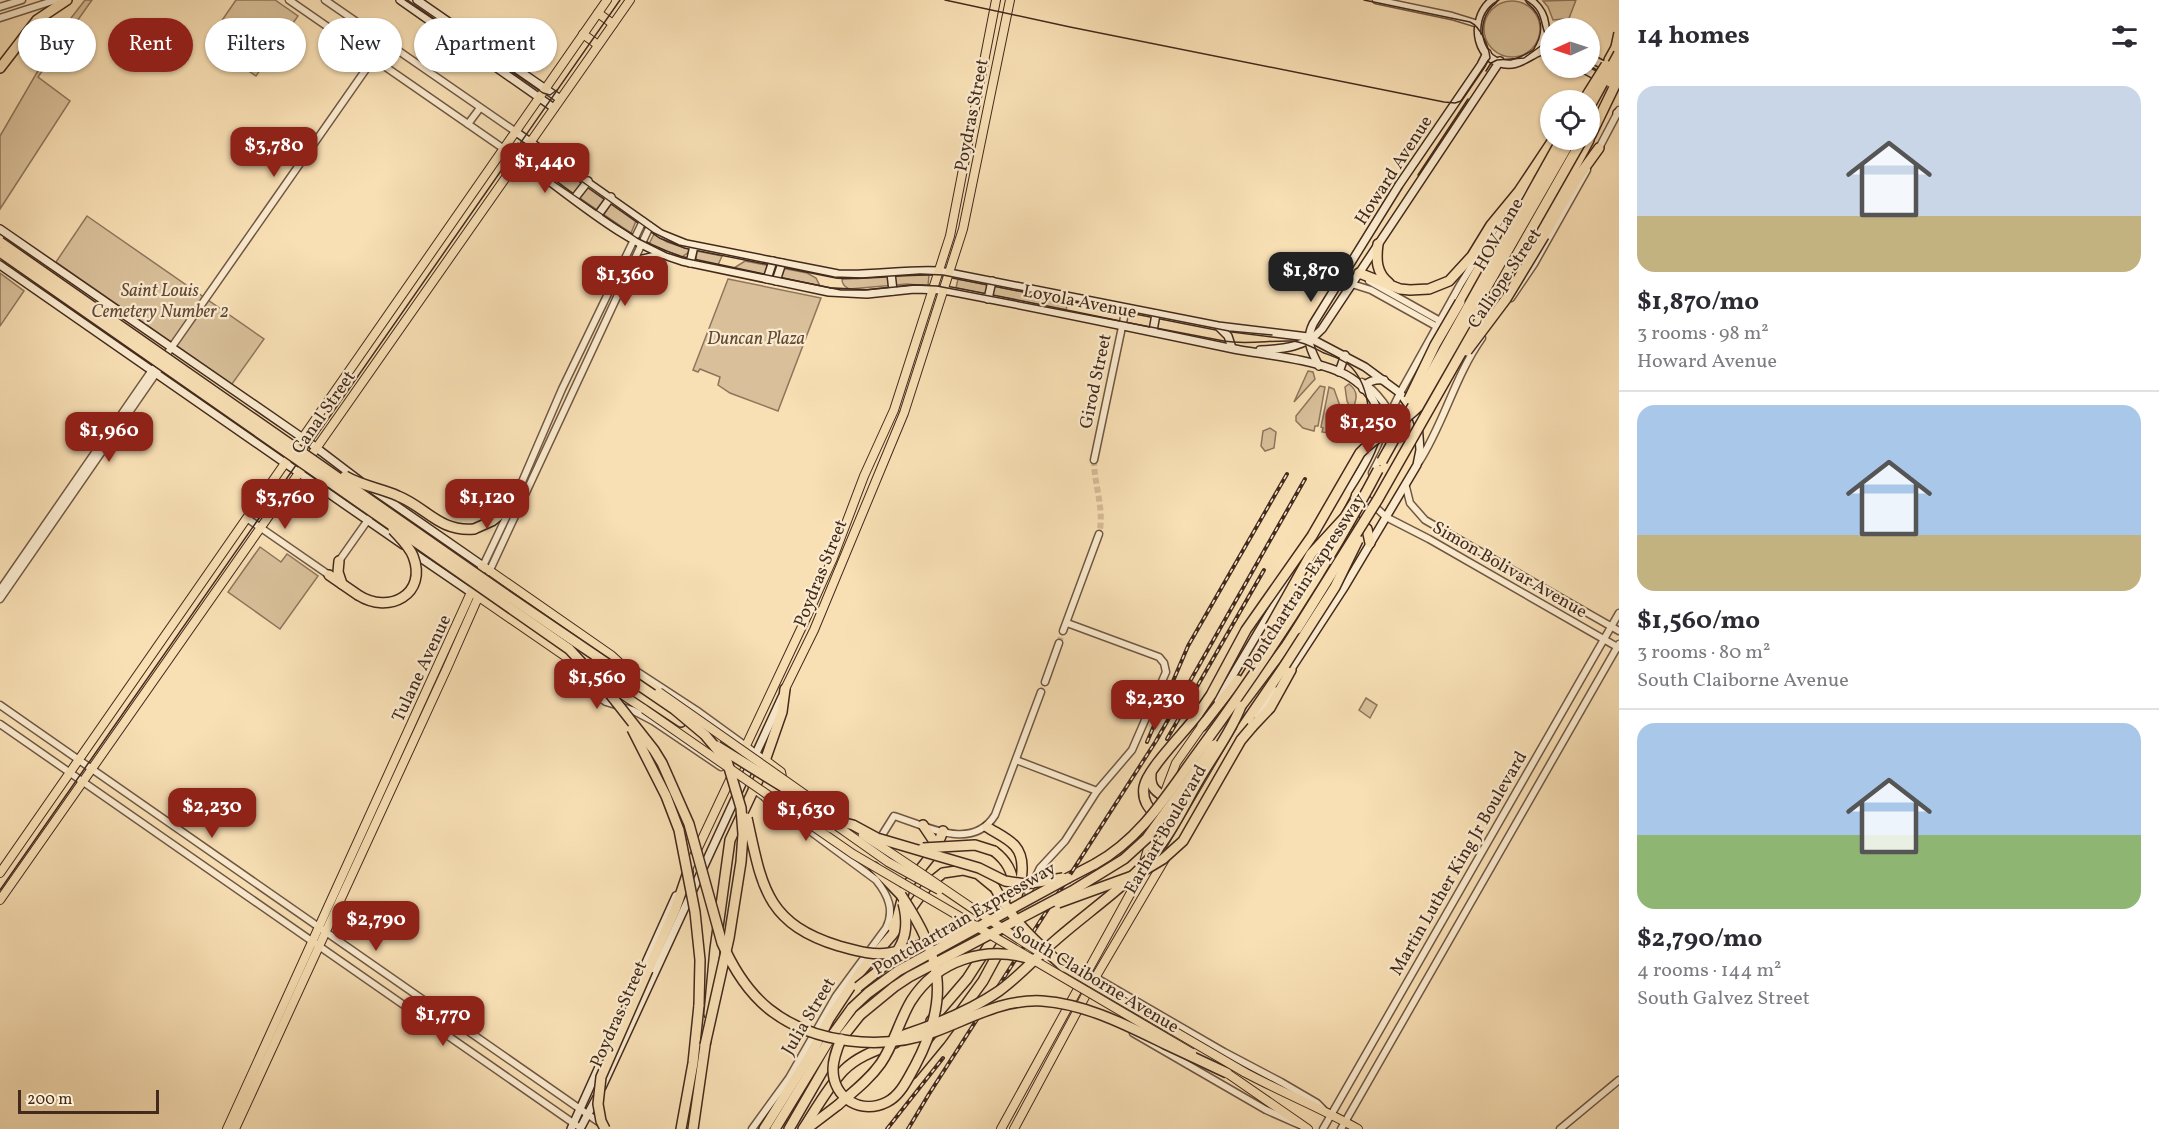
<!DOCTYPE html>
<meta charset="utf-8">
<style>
:root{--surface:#fff;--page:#f2f2f3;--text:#2b2b33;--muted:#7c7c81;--line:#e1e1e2;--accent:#8f2418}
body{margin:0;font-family:Vollkorn,serif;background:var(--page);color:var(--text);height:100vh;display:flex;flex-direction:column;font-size:22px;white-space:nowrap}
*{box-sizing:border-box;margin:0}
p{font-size:20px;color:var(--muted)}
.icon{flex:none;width:33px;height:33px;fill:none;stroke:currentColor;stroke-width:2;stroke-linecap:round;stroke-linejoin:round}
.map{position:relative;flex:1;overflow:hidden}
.side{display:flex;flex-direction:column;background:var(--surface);width:540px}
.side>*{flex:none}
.banner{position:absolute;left:18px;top:18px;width:570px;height:54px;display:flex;gap:12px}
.needle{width:39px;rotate:267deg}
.fabs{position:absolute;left:1540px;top:18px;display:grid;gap:12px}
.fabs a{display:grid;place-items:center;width:60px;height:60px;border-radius:50%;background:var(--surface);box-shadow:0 2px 4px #0004;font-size:30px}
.scale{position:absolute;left:18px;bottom:15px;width:141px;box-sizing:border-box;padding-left:6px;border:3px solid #432a1d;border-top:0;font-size:16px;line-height:21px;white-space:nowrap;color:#432a1d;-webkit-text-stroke:4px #faeace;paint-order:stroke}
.price{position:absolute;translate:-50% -51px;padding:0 14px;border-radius:12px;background:var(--accent);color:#fff;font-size:20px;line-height:39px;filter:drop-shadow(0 2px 3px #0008)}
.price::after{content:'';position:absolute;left:50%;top:36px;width:18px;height:14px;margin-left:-9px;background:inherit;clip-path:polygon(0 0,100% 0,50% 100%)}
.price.on{background:#222;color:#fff}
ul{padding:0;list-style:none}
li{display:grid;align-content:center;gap:12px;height:318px;padding:0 18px}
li+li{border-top:2px solid var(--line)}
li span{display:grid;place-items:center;height:186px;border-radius:18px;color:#555}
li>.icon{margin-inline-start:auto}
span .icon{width:108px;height:108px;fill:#fffc;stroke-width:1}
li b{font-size:26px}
h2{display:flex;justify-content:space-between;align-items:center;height:72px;padding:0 18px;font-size:26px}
.pill{padding:0 21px;border-radius:27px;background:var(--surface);box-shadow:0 2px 4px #0004;font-size:21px;line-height:54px}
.pill.on{background:var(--accent);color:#fff}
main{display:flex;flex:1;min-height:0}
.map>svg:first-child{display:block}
.green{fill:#d9c09a;stroke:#8e755c;stroke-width:1.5}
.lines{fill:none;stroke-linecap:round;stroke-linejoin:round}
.tertiary-tunnel{stroke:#d4bb96;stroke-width:6;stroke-dasharray:6 3;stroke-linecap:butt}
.tertiary-casing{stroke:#705743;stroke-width:9}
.secondary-casing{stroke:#432a1d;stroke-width:10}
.primary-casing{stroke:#432a1d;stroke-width:10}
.motorway-casing{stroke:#432a1d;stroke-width:12}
.tertiary{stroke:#faeace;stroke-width:6}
.secondary{stroke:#faeace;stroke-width:7}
.primary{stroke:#f8dfb4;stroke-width:8}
.motorway{stroke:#f8dfb4;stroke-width:9}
.tram{stroke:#432a1d;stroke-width:1.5}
.rail-casing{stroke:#432a1d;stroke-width:4}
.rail{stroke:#faeace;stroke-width:1.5;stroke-dasharray:4.5;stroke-linecap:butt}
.primary-bridge-casing{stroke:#432a1d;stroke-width:10;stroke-linecap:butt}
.motorway-bridge-casing{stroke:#432a1d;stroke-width:12;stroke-linecap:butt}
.primary-bridge{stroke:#f8dfb4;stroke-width:8}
.motorway-bridge{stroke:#f8dfb4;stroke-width:9}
.labels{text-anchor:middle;stroke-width:4.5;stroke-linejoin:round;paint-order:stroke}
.street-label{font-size:18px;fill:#432a1d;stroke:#faeace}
.park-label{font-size:18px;font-style:italic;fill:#614836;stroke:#faeace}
</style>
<main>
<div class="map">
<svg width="1619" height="1129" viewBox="0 0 1619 1129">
<rect width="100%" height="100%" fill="#f8dfb4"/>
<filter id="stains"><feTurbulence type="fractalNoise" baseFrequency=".00333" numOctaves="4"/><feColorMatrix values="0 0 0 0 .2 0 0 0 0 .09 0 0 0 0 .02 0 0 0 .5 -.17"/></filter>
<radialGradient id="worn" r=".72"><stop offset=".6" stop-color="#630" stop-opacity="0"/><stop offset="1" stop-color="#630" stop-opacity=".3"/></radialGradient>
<!-- green -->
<g class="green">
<polygon points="85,0 92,0 70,31 72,32 65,42 63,41 38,77 70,101 0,209 0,136 61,31"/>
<polygon points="236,0 275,0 298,16 256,76 207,42"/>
<polygon points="1576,0 1568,21 1564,19 1553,20 1548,7 1543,1"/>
<circle cx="1512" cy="29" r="28"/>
<polygon points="531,147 636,221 631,233 523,159"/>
<polygon points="87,216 264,339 232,384 56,262"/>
<polygon points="654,234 667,242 689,249 689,252 682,257 649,244"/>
<polygon points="697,251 722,256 718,265 696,260"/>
<polygon points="745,261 807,273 816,278 820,286 734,268"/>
<polygon points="0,273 24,291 0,326"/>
<path d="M 902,275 L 929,275 L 928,286 L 907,284 L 849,289 C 844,286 842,284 842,279 Z"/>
<polygon points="728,279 821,298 778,411 730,393 718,385 720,377 700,369 698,372 693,370"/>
<polygon points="958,279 1068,301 1066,310 956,288"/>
<polygon points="1308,371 1313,372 1315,379 1294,402"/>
<path d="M 1349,384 C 1360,392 1356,401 1352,411 L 1347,401 L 1345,387 Z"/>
<polygon points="1320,386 1325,387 1318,426 1315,426 1314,431 1303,428 1296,421 1296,416"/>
<polygon points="1329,387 1334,389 1345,420 1344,429 1334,434 1322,432 1323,428 1321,427"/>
<polygon points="1270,428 1276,432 1274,448 1265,451 1261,446 1263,431"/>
<polygon points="260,547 281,562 287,554 318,576 280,629 228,592"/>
<polygon points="1366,698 1377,705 1370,718 1359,710"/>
</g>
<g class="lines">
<!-- tertiary-tunnel -->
<g class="tertiary-tunnel">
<path d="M 1094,460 C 1094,485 1105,510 1099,534"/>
<polyline points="1059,643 1063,631"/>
</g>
<!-- tertiary casing -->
<g class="tertiary-casing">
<g id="tertiary">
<polyline points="289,0 504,149"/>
<polyline points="325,0 516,132"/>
<polyline points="1376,0 1452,16 1478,24"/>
<polyline points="0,7 22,0"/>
<polyline points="0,18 56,0"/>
<polyline points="468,124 480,108"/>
<polyline points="1598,150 1619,110"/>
<polyline points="1519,196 1535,180"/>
<polyline points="1495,240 1523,196"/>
<polyline points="1339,280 1371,290 1441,329"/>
<polyline points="1369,281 1442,322"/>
<polyline points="1511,298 1534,264 1587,170"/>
<path d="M 1362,382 C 1371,387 1377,394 1383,402 C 1401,426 1383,451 1372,473"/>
<polyline points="1379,436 1400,393 1460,285 1500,220"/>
<polyline points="1094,460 1126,308"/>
<path d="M 1419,462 C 1444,423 1455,376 1482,338"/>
<polyline points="1406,487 1410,503 1425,520 1619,631"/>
<polyline points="1365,491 1367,499 1386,517 1429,539 1619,648"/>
<polyline points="248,519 329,575"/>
<polyline points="339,561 375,510"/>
<polyline points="483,566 512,505 562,389 643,221"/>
<polyline points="489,572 650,226"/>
<polyline points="0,590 152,370 162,361 385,42"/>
<polyline points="0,599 159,369"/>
<polyline points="1063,631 1099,534"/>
<polyline points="573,663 597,696 606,702 632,710 653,721 721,767"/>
<polyline points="627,665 696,710 765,760"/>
<polyline points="1045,682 1059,643"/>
<polyline points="0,705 603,1125"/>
<polyline points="0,724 576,1125"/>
<polyline points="1016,760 1097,791"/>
<path d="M 752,788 L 876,880 C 888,895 895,910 886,928 L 836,996 L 789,1078 L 752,1129"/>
<path d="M 879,840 L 894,816 C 927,826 972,852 995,815 L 1041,692"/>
<polyline points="1028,892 1040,868 1065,841 1097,791 1132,750 1166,672 1164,663 1159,657 1067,623"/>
<polyline points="1086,972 1224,1052 1281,1082 1317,1103 1323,1109"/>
<polyline points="1133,1033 1266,1110 1300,1125"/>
<polyline points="1323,1129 1619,613"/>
<polyline points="1341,1129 1619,644"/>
<polyline points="1560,1129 1619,1080"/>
</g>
</g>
<!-- secondary casing -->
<g class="secondary-casing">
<g id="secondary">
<polyline points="400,0 554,108"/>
<polyline points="417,0 560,99"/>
<path d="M 1493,0 C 1467,20 1477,67 1512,64 C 1527,62 1537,48 1551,50"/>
<path d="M 1530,0 C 1548,14 1549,33 1537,52"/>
<polyline points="1590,58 1609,68"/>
<polyline points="1582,68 1600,78"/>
<polyline points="1617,113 1619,112"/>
<path d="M 516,132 L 661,234 L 686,244 L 838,274 C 872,276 905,269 939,271 L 1218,326 L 1308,337 L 1365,367 L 1400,393 L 1415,414 L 1418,423 L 1420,450 L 1417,465 L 1345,586 L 1289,672"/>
<path d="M 504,149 C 562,186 616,241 682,261 L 829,292 L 867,294 L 914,289 L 944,290 C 1039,308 1134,328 1229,348 C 1264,355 1307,358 1340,372 C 1354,378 1370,391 1376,406 C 1387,434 1359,474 1344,497"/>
<polyline points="574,199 588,181"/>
<polyline points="598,215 611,197"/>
<polyline points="0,229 310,443 360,481"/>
<polyline points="634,261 660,255"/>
<polyline points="690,263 694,246"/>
<polyline points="0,265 403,545"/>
<polyline points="891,273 893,291"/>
<polyline points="767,279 773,261"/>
<polyline points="776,281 782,263"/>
<polyline points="988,299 992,281"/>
<polyline points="1220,328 1228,336 1232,348"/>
<polyline points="1153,331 1156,314"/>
<path d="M 1260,350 C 1284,349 1306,347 1322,329 L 1500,61"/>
<path d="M 1319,366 C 1311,351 1305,340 1313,324 L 1399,185 L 1481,65 L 1487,53"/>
<polyline points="1339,372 1345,355"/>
<path d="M 1363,389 C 1366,381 1376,379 1384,380"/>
<polyline points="372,489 483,566"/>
<polyline points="412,552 472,593"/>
<polyline points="1218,700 1300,562 1331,515"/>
<polyline points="1256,714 1275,691"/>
<polyline points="602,1087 782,697"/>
<polyline points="571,1129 676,896"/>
<polyline points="580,1129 597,1097"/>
</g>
</g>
<!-- primary casing -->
<g class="primary-casing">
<g id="primary">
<polyline points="598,13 613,24"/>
<polyline points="583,34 598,45"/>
<polyline points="476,595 585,670"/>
<polyline points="602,681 644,709"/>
<polyline points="785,689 814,630 904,413 963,229 1010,0"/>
<polyline points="765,760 781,772 783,782"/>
<polyline points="797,797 820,814"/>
<polyline points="766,798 791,803 817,819"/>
<polyline points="811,799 845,823"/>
<polyline points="1162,800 1176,763 1202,726"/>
<polyline points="688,869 807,616 833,558 864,476 894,410 950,236 996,0"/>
<polyline points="0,873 607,0"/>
<polyline points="0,900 630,0"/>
<path d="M 1244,1072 C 1281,1092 1321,1108 1358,1129"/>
<polyline points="1227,1073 1308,1129"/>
<polyline points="227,1129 483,566 611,655 624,667 659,692"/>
<polyline points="235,1129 447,668 484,584"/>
<polyline points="1001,1129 1140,876 1152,835"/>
<polyline points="1014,1129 1095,978 1242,728"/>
</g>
</g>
<!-- motorway casing -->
<g class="motorway-casing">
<g id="motorway">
<polyline points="1609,60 1619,42"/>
<polyline points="0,68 37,20 67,0"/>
<polyline points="1545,233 1578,177 1599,148"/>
<path d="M 1378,244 C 1376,259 1376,273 1389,283"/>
<polyline points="1359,273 1400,289 1410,290 1429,289 1449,281 1472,256 1491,225 1519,191 1553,140"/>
<polyline points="1515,278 1589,140"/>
<polyline points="1460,302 1495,240"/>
<polyline points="1347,515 1367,529 1370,543"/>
<polyline points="474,529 492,521 512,505"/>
<polyline points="339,561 338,572 342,584"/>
<polyline points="329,575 358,595"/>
<polyline points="573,645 621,682 681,722"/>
<polyline points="1238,690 1315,566 1324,548 1329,526 1346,494"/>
<polyline points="1241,706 1286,646 1297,629"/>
<polyline points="1202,726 1238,680"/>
<polyline points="1252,727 1270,708 1291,670"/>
<polyline points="1242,728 1285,665"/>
<path d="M 1151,774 C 1150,786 1154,790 1163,796"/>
<path d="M 1157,816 C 1148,808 1142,800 1144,787 C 1147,769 1186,731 1198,714"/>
<polyline points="935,851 943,831"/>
<path d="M 994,851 C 1007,861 1012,871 1014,887"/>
<polyline points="874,867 901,895"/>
<polyline points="1068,878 1095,864"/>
<polyline points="892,927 897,919 905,888 934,852 933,840 923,825"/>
<polyline points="648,970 675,910 688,872"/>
<polyline points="709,1014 715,949 730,840 759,778 782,712 785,689"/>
<path d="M 931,1021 L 967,979 L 1013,908 C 1019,890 1029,862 1015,846 C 1008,838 996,833 987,827"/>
<polyline points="912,1074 940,1040 983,981 996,957"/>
<polyline points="809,1127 838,1105"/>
<polyline points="681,1129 693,1063 699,1005"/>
<polyline points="693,1129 706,1039"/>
<polyline points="764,1129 814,1049 829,1019 860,972 892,935 928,885 943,873 963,870 978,874 995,888"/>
<polyline points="775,1129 831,1037 852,1008"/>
<polyline points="789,1129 841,1039 860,1015"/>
<path d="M 803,1129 C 816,1109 828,1087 844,1070 C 858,1056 877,1050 895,1043"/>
</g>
</g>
<!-- tertiary -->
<use href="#tertiary" class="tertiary"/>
<!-- secondary -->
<use href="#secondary" class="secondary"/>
<!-- primary -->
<use href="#primary" class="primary"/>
<!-- motorway -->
<use href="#motorway" class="motorway"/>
<!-- tram -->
<g class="tram">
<polyline points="405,0 543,93 550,95 557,90"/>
<path d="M 945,0 L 1070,27 L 1444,102 L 1455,103 L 1461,101 L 1490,58 C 1489,47 1481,27 1470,22 L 1364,0"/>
<path d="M 1525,0 C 1548,12 1537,30 1551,41"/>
<path d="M 1481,34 C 1480,19 1486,7 1499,0"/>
<polyline points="1590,66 1619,83"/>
<polyline points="1486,71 1491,63 1497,60 1524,58 1542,45 1551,45"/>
<path d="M 518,143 L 518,154 L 528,164 L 637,238 L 667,253 L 683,258 L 841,290 L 865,290 L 915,285 L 937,286 L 1224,341 C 1247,345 1270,340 1293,341 C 1304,342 1314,348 1324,353 C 1332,356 1342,359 1349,365 C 1369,383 1372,419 1367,443"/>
<polyline points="515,146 523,143 531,145 654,233 679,245 834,277 862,278 920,274 943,275 1229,331 1272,335"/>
<polyline points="1418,175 1468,99"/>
<polyline points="0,890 620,0"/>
</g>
<!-- rail casing -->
<g class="rail-casing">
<g id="rail">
<polyline points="1167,739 1264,570"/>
<polyline points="1147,742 1188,646 1287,474"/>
<polyline points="887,1129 943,1058"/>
<polyline points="908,1129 929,1094 1156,741 1305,479"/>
</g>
</g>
<!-- rail -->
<use href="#rail" class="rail"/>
<!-- primary-bridge casing -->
<g class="primary-bridge-casing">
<g id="primary-bridge">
<polyline points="659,692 810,798"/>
<polyline points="644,709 853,854 1192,1053"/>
<polyline points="820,814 888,862 939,890"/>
<polyline points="817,819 830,828"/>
<path d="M 863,835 C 925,874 983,918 1046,956"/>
<polyline points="1061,965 1244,1072"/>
</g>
</g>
<!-- motorway-bridge casing -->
<g class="motorway-bridge-casing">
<g id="motorway-bridge">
<polyline points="1616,47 1619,33"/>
<polyline points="1610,82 1619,65"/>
<polyline points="1584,100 1606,65"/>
<polyline points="1590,106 1619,53"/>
<polyline points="1590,137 1619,77"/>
<polyline points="0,242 502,592 674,709 705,735 727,761 741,808 743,834 741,862 729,938 705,1045"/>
<path d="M 0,252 L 569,649 L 606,689 L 654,750 L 662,763 L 689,824 L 722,943 C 733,968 748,992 769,1009 C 813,1044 882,1051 934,1032 C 970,1019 1001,999 1042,1001 C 1086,1004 1126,1025 1165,1044 C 1186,1054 1206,1063 1227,1073"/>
<polyline points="1467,351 1506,299 1544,236"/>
<polyline points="1409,399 1435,345 1460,302"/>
<polyline points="1382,461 1561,140"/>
<path d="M 345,476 C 362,486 380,488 398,496 C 426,507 439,532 474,529"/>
<path d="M 358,595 C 389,615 428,594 413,556 C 409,546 400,538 393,530"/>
<polyline points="1270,627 1311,554 1345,517 1355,501"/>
<polyline points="1297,629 1378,499 1582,140"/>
<polyline points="1285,665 1335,587 1358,540"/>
<path d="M 1198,714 L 1211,695 L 1246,630 L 1312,536 L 1360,453 C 1377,434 1401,425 1418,407 L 1571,140"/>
<polyline points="632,729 666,796 679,830 695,912 700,960 699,1005"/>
<polyline points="717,746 801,798 811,799"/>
<path d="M 747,818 C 762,886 765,923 839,946 C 854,950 873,956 889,953 C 918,948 948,935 977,926"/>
<polyline points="845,823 853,825 877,838 979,868 1005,881 1025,884 1063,878"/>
<polyline points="923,848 975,845 994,851"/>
<path d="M 1095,864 C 1142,838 1168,793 1199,751 C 1265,661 1326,569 1378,470"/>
<path d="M 995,888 C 1013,922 1036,942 1064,967"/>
<polyline points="1058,903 1138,874 1163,859 1183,841 1241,740 1252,727"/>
<path d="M 858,987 C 888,963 915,947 903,903"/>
<polyline points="852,1008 868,993 898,971 1068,878"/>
<polyline points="860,1015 894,987 909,977 1072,891 1124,859 1147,838 1214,745"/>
<path d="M 904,1035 C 937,1024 970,1011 999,991 C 1020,976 1037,956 1057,939 C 1090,910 1127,886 1156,851 C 1175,828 1187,799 1203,773 C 1216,751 1232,730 1241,706"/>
<path d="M 841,1039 C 837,1049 833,1059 833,1069 C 833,1099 862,1115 887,1102 C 901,1095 908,1078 915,1066 C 951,998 942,957 901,895"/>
<path d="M 838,1105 C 853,1092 869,1080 881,1063 C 894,1044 899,1021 911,1001 C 937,960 985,945 1031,959"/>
<polyline points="605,1129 601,1121 598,1104 601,1077 648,970"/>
</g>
</g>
<!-- primary-bridge -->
<use href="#primary-bridge" class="primary-bridge"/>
<!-- motorway-bridge -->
<use href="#motorway-bridge" class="motorway-bridge"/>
</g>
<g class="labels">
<!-- street labels -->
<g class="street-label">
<text transform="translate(971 115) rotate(-79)" y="6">Poydras Street</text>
<text transform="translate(1393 170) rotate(-57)" y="6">Howard Avenue</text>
<text transform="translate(1498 234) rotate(-60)" y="6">HOV Lane</text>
<text transform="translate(1504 278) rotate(-56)" y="6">Calliope Street</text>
<text transform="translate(1080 301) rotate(11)" y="6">Loyola Avenue</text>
<text transform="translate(1095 381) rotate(-78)" y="6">Girod Street</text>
<text transform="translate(323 412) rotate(-55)" y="6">Canal Street</text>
<text transform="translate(1510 569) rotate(30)" y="6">Simon Bolivar Avenue</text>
<text transform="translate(820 573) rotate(-68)" y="6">Poydras Street</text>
<text transform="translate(1304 582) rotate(-57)" y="6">Pontchartrain Expressway</text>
<text transform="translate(421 668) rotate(-65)" y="6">Tulane Avenue</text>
<text transform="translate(1165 829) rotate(-60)" y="6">Earhart Boulevard</text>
<text transform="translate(1458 863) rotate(-60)" y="6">Martin Luther King Jr Boulevard</text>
<text transform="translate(964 918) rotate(-30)" y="6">Pontchartrain Expressway</text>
<text transform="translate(1096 979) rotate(31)" y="6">South Claiborne Avenue</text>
<text transform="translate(618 1014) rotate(-66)" y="6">Poydras Street</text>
<text transform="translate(808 1016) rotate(-59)" y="6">Julia Street</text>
</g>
<!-- park labels -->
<g class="park-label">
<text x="160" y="296">Saint Louis<tspan x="160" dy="21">Cemetery Number 2</tspan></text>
<text x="756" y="344">Duncan Plaza</text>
</g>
</g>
<rect width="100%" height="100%" filter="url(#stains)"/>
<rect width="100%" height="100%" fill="url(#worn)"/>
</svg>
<div class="fabs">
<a><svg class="needle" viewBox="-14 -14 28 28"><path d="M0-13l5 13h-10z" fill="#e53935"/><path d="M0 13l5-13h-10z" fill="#7c7c81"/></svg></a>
<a><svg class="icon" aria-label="locate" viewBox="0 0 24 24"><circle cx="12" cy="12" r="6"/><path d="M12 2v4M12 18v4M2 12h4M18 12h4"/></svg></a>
</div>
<div class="scale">200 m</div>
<b class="price" style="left:274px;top:178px">$3,780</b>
<b class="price" style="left:545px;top:194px">$1,440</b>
<b class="price on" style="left:1311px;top:303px">$1,870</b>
<b class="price" style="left:625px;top:307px">$1,360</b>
<b class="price" style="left:1368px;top:455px">$1,250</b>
<b class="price" style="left:109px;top:463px">$1,960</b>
<b class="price" style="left:285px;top:530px">$3,760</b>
<b class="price" style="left:487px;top:530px">$1,120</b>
<b class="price" style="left:597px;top:710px">$1,560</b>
<b class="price" style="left:1155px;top:731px">$2,230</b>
<b class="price" style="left:212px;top:839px">$2,230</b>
<b class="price" style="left:806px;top:842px">$1,630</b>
<b class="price" style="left:376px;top:952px">$2,790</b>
<b class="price" style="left:443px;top:1047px">$1,770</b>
<div class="banner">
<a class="pill">Buy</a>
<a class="pill on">Rent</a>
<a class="pill">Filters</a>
<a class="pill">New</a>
<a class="pill">Apartment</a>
</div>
</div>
<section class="side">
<h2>14 homes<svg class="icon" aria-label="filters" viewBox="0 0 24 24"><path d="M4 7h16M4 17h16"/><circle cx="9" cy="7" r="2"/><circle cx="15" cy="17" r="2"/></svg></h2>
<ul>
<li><span style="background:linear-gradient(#c9d6e8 70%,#c2b280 0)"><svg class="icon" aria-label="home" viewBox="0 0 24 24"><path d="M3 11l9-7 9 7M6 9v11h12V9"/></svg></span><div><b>$1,870/mo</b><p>3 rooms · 98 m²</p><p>Howard Avenue</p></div></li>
<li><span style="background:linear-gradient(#a9c7e8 70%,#c2b280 0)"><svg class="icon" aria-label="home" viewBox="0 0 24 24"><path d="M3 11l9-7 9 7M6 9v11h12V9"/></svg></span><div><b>$1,560/mo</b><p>3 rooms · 80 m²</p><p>South Claiborne Avenue</p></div></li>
<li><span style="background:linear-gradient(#a9c7e8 60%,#8fb573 0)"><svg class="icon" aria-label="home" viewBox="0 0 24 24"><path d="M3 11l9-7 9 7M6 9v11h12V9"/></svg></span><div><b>$2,790/mo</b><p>4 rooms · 144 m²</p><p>South Galvez Street</p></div></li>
</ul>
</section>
</main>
